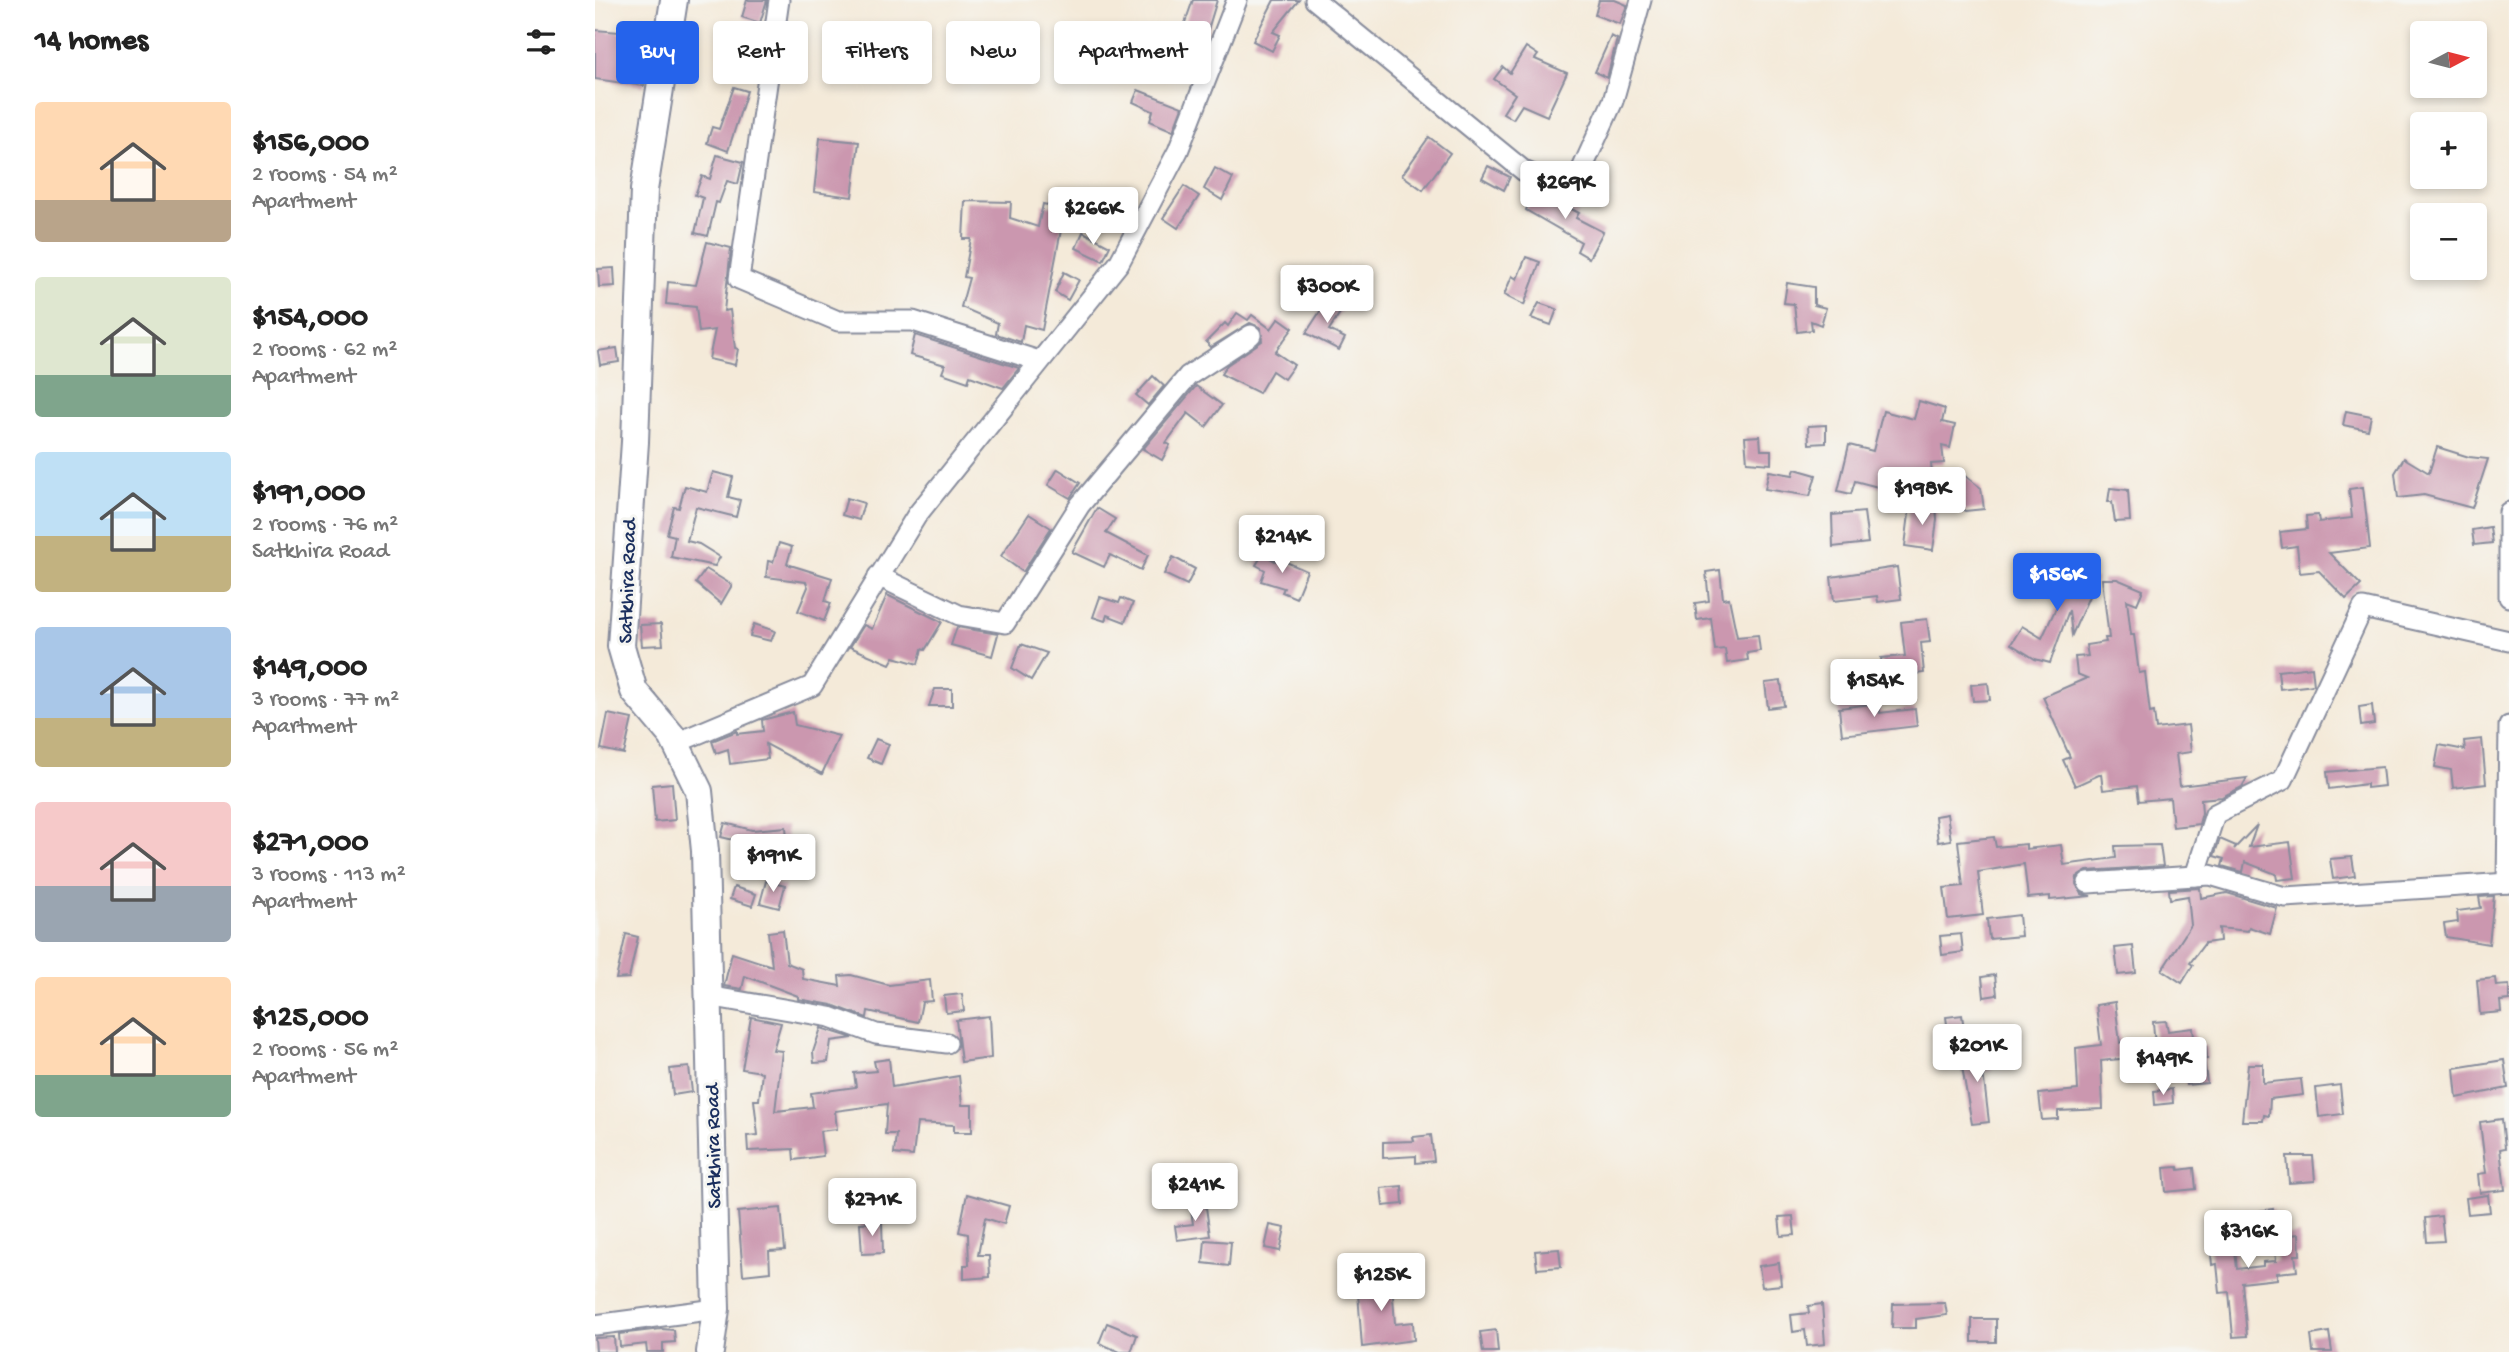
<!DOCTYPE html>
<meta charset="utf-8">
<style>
:root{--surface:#fff;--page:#f6f6f6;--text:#222;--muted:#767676;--accent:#2563eb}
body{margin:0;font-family:"Gochi Hand",sans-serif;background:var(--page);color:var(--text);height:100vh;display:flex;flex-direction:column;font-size:26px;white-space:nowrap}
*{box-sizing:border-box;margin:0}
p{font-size:23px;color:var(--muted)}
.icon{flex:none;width:38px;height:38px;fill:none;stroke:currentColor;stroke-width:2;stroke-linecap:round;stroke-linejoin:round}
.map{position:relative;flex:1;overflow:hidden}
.sheet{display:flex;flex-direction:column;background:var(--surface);width:595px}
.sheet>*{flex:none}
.hud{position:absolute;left:21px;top:21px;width:665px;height:63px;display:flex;gap:14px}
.needle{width:46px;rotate:83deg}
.tools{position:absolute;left:1815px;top:21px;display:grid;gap:14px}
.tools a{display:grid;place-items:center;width:77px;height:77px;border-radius:7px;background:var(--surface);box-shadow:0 4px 10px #0003;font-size:35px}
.price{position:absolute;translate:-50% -60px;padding:0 16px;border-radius:7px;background:#fff;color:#222;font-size:23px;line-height:46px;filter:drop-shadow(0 2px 4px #0008)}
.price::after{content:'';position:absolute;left:50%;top:42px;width:21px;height:16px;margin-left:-10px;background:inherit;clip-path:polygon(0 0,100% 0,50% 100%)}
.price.current{background:var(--accent);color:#fff}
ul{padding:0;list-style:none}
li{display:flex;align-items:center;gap:21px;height:175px;padding:0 35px}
li span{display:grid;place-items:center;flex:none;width:196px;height:140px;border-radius:7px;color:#555}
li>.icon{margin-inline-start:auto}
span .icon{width:84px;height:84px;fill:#fffc;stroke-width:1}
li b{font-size:30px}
h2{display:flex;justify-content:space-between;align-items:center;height:84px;padding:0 35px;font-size:30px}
.pill{padding:0 24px;border-radius:7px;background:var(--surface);box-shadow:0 4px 10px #0003;font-size:24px;line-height:63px}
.pill.current{background:var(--accent);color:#fff}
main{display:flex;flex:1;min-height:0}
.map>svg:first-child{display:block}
.building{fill:#cb97af}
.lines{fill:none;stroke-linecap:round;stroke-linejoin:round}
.street-casing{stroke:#888c9c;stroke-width:23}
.secondary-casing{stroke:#888c9c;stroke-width:30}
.street{stroke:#fff;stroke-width:19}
.secondary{stroke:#fff;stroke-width:26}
.labels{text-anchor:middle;stroke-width:6;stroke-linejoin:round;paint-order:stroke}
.street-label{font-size:21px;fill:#1b2f5e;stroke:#f6f6f2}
</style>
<main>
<section class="sheet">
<h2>14 homes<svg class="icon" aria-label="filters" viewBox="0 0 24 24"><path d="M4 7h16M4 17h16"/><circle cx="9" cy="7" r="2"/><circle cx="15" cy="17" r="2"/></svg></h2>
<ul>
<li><span style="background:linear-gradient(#ffd9b3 70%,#b9a48a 0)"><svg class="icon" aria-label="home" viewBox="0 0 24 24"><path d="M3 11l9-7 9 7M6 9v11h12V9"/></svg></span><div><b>$156,000</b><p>2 rooms · 54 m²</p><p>Apartment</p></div></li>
<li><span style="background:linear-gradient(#dfe7d0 70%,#7fa58c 0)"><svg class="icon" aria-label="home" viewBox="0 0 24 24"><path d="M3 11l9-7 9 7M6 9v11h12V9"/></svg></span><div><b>$154,000</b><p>2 rooms · 62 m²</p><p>Apartment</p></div></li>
<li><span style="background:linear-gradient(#bfe0f5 60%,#c2b280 0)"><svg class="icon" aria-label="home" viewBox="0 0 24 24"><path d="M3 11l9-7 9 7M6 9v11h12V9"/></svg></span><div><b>$191,000</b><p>2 rooms · 76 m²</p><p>Satkhira Road</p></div></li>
<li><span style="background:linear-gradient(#a9c7e8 65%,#c2b280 0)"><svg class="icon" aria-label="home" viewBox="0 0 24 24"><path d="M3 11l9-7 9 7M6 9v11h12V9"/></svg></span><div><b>$149,000</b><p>3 rooms · 77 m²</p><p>Apartment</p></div></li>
<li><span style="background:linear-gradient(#f6c9c9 60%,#9aa5b1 0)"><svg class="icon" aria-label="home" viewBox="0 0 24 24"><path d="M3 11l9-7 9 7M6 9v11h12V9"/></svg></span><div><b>$271,000</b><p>3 rooms · 113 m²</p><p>Apartment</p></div></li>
<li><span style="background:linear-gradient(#ffd9b3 70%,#7fa58c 0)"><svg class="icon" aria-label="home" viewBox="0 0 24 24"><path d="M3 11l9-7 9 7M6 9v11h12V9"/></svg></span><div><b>$125,000</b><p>2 rooms · 56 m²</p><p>Apartment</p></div></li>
</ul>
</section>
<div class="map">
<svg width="1914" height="1352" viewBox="0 0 1914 1352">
<rect width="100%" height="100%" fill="#f6f6f2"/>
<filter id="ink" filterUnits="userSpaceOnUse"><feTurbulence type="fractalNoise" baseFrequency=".0143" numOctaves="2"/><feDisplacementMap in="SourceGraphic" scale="14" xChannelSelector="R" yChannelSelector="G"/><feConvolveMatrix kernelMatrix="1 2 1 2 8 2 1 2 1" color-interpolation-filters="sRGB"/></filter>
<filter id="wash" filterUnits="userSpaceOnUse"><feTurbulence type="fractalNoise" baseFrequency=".00686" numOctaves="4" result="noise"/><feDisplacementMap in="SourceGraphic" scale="28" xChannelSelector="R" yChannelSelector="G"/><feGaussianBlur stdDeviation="1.57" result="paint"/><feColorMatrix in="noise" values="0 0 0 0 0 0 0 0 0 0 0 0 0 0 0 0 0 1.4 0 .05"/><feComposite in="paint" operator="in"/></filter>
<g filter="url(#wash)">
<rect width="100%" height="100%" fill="#f4ead9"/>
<g id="blocks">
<!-- building -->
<g class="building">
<polygon points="152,0 172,0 165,23 147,17"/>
<polygon points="598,0 622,0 598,79 578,73 583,58 557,49 563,32 581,38 582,33 586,34"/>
<polygon points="679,0 704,0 678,32 685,35 677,51 658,41"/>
<polygon points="1004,0 1020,0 1032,5 1025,24 1000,15"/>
<polygon points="37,28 51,30 47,62 52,63 49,86 0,79 0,30 37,33"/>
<polygon points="1016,36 1022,39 1012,78 1000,72"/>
<polygon points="931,47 943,55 940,59 972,73 952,116 927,105 918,119 908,113 920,94 899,79 908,67 915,73"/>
<polygon points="139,87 152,91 133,151 112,143 117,127 124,129"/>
<polygon points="543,90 587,107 578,131 555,121 558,111 538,102"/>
<polygon points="834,137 855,153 828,190 807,175"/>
<polygon points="225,138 264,142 257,197 219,192"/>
<polygon points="122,155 148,162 143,184 132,181 124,203 121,202 113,236 100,233 108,198 100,195 107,176 115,179"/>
<polygon points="893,166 915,177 909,190 887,178"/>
<polygon points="620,168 638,178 627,200 609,189"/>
<polygon points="589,186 604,196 583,228 568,218"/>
<polygon points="939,189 984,213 981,218 1008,232 994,258 982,251 986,242 931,210"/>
<polygon points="370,201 416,202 415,218 443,227 448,204 470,209 447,330 429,325 426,342 401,334 403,323 366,307 374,278 369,277 376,239 368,239"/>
<polygon points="488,232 515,246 508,261 481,248"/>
<polygon points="112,242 136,248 129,311 135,310 140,348 143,349 140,365 114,359 120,330 104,332 101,307 71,304 73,282 101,285"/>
<polygon points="931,257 945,262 929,305 909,295 917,276 922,279"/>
<polygon points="19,268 20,286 4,287 3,269"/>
<polygon points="469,272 484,280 473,300 460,292"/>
<polygon points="1192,283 1219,287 1219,305 1231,308 1226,325 1216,321 1217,330 1202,332 1199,304 1189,303"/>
<polygon points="734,298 748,308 734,330 750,338 744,350 711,333"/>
<polygon points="944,303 962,309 956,325 936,318"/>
<polygon points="642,313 653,320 657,315 676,329 684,318 698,328 680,352 699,365 689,379 677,371 664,393 626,374 632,365 667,341 666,328 655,323 616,347 611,342 630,323 633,326"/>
<polygon points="320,335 424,368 408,388 375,376 373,382 347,373 350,365 315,355"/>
<polygon points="22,348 24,362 5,365 3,351"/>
<polygon points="558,376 569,386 553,405 541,395"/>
<polygon points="601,386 627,405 611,427 593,413 571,443 575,445 567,460 548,449"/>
<polygon points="1324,401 1350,409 1347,422 1360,425 1355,448 1347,446 1349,463 1336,464 1340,502 1260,481 1256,494 1243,491 1254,445 1278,451 1288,411 1319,419"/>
<polygon points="1751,411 1776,416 1773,430 1748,425"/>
<polygon points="1231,425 1231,443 1214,444 1213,426"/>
<polygon points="1165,436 1166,450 1176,450 1176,464 1152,462 1150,437"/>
<polygon points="1842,447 1874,457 1893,459 1877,508 1829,495 1803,498 1800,473 1809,458 1834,473"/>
<polygon points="463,469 485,483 475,498 453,485"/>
<polygon points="1200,469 1221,475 1215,496 1170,489 1174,471 1198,475"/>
<polygon points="118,472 138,477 133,497 145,500 141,517 101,507 92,541 104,544 125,557 120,566 76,557 80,536 72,534 79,507 84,508 90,486 112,492"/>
<polygon points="1370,476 1386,488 1389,509 1370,511 1354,499"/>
<polygon points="1768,487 1775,548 1734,553 1766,585 1751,599 1724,571 1705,573 1702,546 1687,548 1685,532 1712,529 1711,516 1723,515 1724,522 1757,518 1754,489"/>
<polygon points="1515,488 1533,490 1535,521 1520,522 1517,502 1513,502"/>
<polygon points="252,498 269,503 264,520 247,515"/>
<polygon points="1341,503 1342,520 1338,550 1310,546 1315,506"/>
<polygon points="502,508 520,519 511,533 553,555 546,570 515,555 509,567 477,552"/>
<polygon points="1269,512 1273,543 1238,547 1237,515"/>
<polygon points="434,514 456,528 428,572 406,556"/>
<polygon points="1895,527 1897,543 1879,545 1877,530"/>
<polygon points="184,543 197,547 192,564 237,578 230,601 236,603 229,621 203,611 213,587 211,582 171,577 173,561 178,562"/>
<polygon points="668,554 680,561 682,558 712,571 701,598 687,592 689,588 666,581 670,570 661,565"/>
<polygon points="578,557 600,569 592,585 569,574"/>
<polygon points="1480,565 1490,569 1485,581 1487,578 1502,578 1477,635 1474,610 1455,663 1440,659 1416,644 1427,626 1447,638 1467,595 1446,581 1456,567 1474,580"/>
<polygon points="1302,567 1306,599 1283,602 1282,596 1239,601 1236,577"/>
<polygon points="111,569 137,585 126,604 101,583"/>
<polygon points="1125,570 1128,599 1134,598 1142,637 1163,635 1165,651 1152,653 1153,660 1132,663 1130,649 1120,650 1116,618 1102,620 1100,603 1114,601 1111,572"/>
<polygon points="1507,579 1522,579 1548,590 1542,604 1532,600 1536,635 1539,635 1544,673 1550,672 1555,713 1559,712 1561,729 1593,725 1596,752 1581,754 1585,786 1652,778 1647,787 1627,797 1606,799 1607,813 1604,824 1578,827 1575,798 1544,801 1542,786 1508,790 1506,774 1480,786 1468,760 1475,757 1448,697 1492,678 1482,674 1480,657 1493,656 1491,645 1511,642 1510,638 1514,638"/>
<polygon points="292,595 347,622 330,650 327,649 323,664 299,657 295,664 255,647 269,625 277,629"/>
<polygon points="505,597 524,603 526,598 538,603 530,622 512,615 510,621 498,617"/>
<polygon points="1332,619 1335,642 1326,643 1329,673 1288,678 1286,658 1310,656 1306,622"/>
<polygon points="66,624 68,645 47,646 45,625"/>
<polygon points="159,624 180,631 176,641 155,636"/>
<polygon points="362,627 403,634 397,656 356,645"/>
<polygon points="426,644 452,653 436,680 417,668"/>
<polygon points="1717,667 1719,685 1685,689 1683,671"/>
<polygon points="1186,681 1189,706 1173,708 1170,683"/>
<polygon points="1393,683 1395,700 1378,701 1376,685"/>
<polygon points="340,689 357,689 357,706 334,706"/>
<polygon points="1284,703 1285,713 1320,709 1322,726 1247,735 1244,708"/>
<polygon points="1777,705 1779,724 1766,726 1764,707"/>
<polygon points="198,712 200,725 244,736 227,774 171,744 173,759 135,764 133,749 121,753 117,741 142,731 142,734 168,731 167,720"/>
<polygon points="13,714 37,719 29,754 6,749"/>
<polygon points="281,739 294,744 286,764 272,758"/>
<polygon points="1887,739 1891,784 1858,788 1856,770 1840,767 1844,745 1870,750 1869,741"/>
<polygon points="1787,767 1789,786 1772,788 1772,784 1734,789 1732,772"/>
<polygon points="77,783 80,820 60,822 57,785"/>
<polygon points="1352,814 1356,840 1343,842 1340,816"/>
<polygon points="130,823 157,830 191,827 192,838 151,843 126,837"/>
<polygon points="1662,825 1654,847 1695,842 1700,878 1682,880 1681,874 1650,862 1648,872 1627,866 1629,859 1619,856 1625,839 1641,846 1639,849"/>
<polygon points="1399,837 1401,847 1431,844 1431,849 1466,845 1469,865 1521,858 1520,846 1565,845 1568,866 1492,871 1482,877 1481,884 1487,894 1496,896 1455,900 1455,896 1433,898 1429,864 1383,872 1388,915 1353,919 1349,888 1368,886 1363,841"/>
<polygon points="1757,857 1760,876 1738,879 1735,859"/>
<polygon points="171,881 190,886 184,908 165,903"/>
<polygon points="139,887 161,894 157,906 135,899"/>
<polygon points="1605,888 1606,898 1632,893 1682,908 1675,934 1654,927 1653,931 1624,928 1625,941 1610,943 1595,963 1598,965 1587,983 1567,970 1596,925 1593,896 1575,899 1574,890"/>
<polygon points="1899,896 1894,944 1851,937 1849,924 1863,922 1862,911 1886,908 1884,897"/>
<polygon points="1424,915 1426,936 1394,939 1392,919"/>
<polygon points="188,930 192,963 207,969 208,979 245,986 244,976 256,975 294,985 335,980 337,1001 327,1002 323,1022 273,1011 272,1018 237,1005 203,999 203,996 150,976 147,989 129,986 137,953 177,966 173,932"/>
<polygon points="31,934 43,937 34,978 21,979"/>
<polygon points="1366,934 1368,952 1347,955 1345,936"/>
<polygon points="1538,946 1541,973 1523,975 1520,948"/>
<polygon points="1400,975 1402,995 1389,997 1387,977"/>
<polygon points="1900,978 1901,986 1914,985 1914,1000 1905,1001 1906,1012 1885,1014 1882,980"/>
<polygon points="367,994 369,1011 351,1013 349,996"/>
<polygon points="1520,1002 1525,1043 1532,1042 1534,1058 1506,1061 1508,1109 1463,1111 1463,1119 1447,1120 1444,1094 1483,1090 1481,1048 1506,1045 1501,1005"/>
<polygon points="1367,1015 1370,1037 1354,1039 1351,1017"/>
<polygon points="394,1016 396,1058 366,1062 361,1020"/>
<polygon points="156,1017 186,1023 178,1050 187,1051 180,1111 218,1107 216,1093 261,1087 259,1073 281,1071 279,1061 294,1059 297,1087 364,1076 367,1105 377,1105 377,1132 359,1132 359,1125 322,1123 318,1156 299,1154 301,1134 290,1134 292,1104 240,1111 242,1129 225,1131 228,1156 199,1160 198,1149 153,1151 152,1136 163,1135 159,1100 164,1100 167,1072 147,1069"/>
<polygon points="1571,1021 1573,1031 1598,1028 1600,1047 1611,1046 1612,1059 1609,1059 1612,1083 1591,1085 1585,1043 1560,1046 1558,1022"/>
<polygon points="226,1028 258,1038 236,1041 233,1062 219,1063 218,1052"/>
<polygon points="1395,1052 1397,1071 1388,1072 1394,1122 1377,1124 1365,1055"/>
<polygon points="1909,1060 1913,1088 1862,1098 1859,1068"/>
<polygon points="1653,1064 1668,1064 1668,1083 1706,1079 1708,1095 1675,1099 1674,1116 1669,1115 1668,1121 1647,1121"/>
<polygon points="94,1067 97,1092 78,1095 75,1069"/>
<polygon points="1745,1085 1748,1114 1724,1117 1721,1088"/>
<polygon points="1577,1089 1578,1103 1560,1105 1559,1091"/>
<polygon points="1907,1119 1910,1148 1905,1149 1910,1190 1885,1193 1883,1174 1891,1173 1885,1122"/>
<polygon points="836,1135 839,1161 821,1163 821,1156 788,1158 788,1142 819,1141 818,1137"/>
<polygon points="1692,1156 1718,1156 1720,1181 1694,1183"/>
<polygon points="1583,1167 1584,1170 1599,1168 1601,1189 1571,1192 1569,1168"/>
<polygon points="807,1186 808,1204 788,1206 786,1188"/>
<polygon points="372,1194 414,1206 409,1224 390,1218 383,1255 394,1255 395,1277 369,1279 369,1265 374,1265 373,1234 364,1232"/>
<polygon points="1893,1195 1895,1212 1873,1214 1871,1198"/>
<polygon points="610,1200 615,1236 582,1240 580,1226 598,1224 595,1202"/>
<polygon points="186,1208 190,1250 174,1251 175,1272 148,1275 143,1212"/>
<polygon points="1678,1209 1680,1230 1658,1232 1656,1212"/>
<polygon points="1198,1216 1200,1235 1186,1236 1184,1217"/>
<polygon points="1846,1216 1849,1241 1832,1242 1830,1218"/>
<polygon points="1630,1218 1633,1242 1639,1241 1642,1269 1668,1266 1668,1262 1681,1261 1679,1237 1704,1234 1705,1255 1700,1255 1702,1271 1682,1273 1682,1279 1647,1283 1652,1336 1638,1337 1634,1292 1625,1293 1622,1264 1617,1265 1615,1243 1620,1243 1617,1220"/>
<polygon points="287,1222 288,1253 267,1254 265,1223"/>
<polygon points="675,1225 690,1228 685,1251 670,1248"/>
<polygon points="610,1240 636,1242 634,1266 608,1263"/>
<polygon points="964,1249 966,1267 942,1269 940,1251"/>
<polygon points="1184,1263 1186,1285 1167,1287 1164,1266"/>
<polygon points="796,1269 800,1324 818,1322 819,1340 767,1347 763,1293 774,1292 772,1271"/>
<polygon points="1350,1303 1352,1315 1321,1319 1321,1328 1297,1328 1298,1304"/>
<polygon points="1227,1304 1230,1344 1212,1346 1210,1330 1198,1332 1196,1315 1214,1313 1213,1306"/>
<rect x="1377" y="1319" width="24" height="23"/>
<polygon points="512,1323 542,1335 536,1352 525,1352 504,1343"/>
<polygon points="66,1329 79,1330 80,1342 68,1343 68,1352 52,1352 51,1344 25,1347 24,1334"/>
<polygon points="901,1330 903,1352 888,1352 885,1332"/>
<polygon points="1734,1332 1737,1352 1718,1352 1716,1335"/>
<polygon points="19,1337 20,1352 1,1352 0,1338"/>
</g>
</g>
</g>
<g filter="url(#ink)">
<use href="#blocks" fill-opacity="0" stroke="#888c9c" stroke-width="2"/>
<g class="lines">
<!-- street casing -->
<g class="street-casing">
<g id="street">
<polyline points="184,0 144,279 243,321 318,321 444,361"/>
<polyline points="720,0 929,171 977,191 1018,101 1046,0"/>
<polyline points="1914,512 1914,597"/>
<polyline points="283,576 364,615 410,623 485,505 593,376 656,335"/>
<polyline points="81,743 217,686 322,515 524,263 583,151 642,0"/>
<polyline points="1600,876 1620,814 1688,780 1768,608 1914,641"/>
<polyline points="1493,883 1615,875 1690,897 1914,883"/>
<polyline points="1912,883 1914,726"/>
<polyline points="113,996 235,1017 281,1034 352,1043"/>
<polyline points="0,1325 121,1309"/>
</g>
</g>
<!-- secondary casing -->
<g class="secondary-casing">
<polyline id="secondary" points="79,0 49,190 40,442 26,646 39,691 77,736 104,791 110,851 121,1309 115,1352"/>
</g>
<!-- street -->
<use href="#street" class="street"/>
<!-- secondary -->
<use href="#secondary" class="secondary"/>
</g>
</g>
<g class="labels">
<!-- street labels -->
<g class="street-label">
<text transform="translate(31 581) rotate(-88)" y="7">Satkhira Road</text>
<text transform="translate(117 1146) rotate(-91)" y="7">Satkhira Road</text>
</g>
</g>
</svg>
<div class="tools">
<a><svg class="needle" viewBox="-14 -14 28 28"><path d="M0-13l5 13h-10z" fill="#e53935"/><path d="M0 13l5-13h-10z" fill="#767676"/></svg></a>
<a>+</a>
<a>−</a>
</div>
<b class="price" style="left:970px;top:221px">$269K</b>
<b class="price" style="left:498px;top:247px">$266K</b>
<b class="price" style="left:732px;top:325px">$300K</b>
<b class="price" style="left:1327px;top:527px">$198K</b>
<b class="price" style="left:687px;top:575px">$214K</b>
<b class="price current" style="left:1462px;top:613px">$156K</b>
<b class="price" style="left:1279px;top:719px">$154K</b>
<b class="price" style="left:178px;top:894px">$191K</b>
<b class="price" style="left:1382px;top:1084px">$201K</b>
<b class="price" style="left:1568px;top:1097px">$149K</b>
<b class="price" style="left:600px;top:1223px">$241K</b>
<b class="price" style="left:277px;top:1238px">$271K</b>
<b class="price" style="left:1653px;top:1270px">$316K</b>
<b class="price" style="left:786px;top:1313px">$125K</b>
<div class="hud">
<a class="pill current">Buy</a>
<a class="pill">Rent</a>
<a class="pill">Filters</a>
<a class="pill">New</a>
<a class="pill">Apartment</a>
</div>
</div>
</main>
